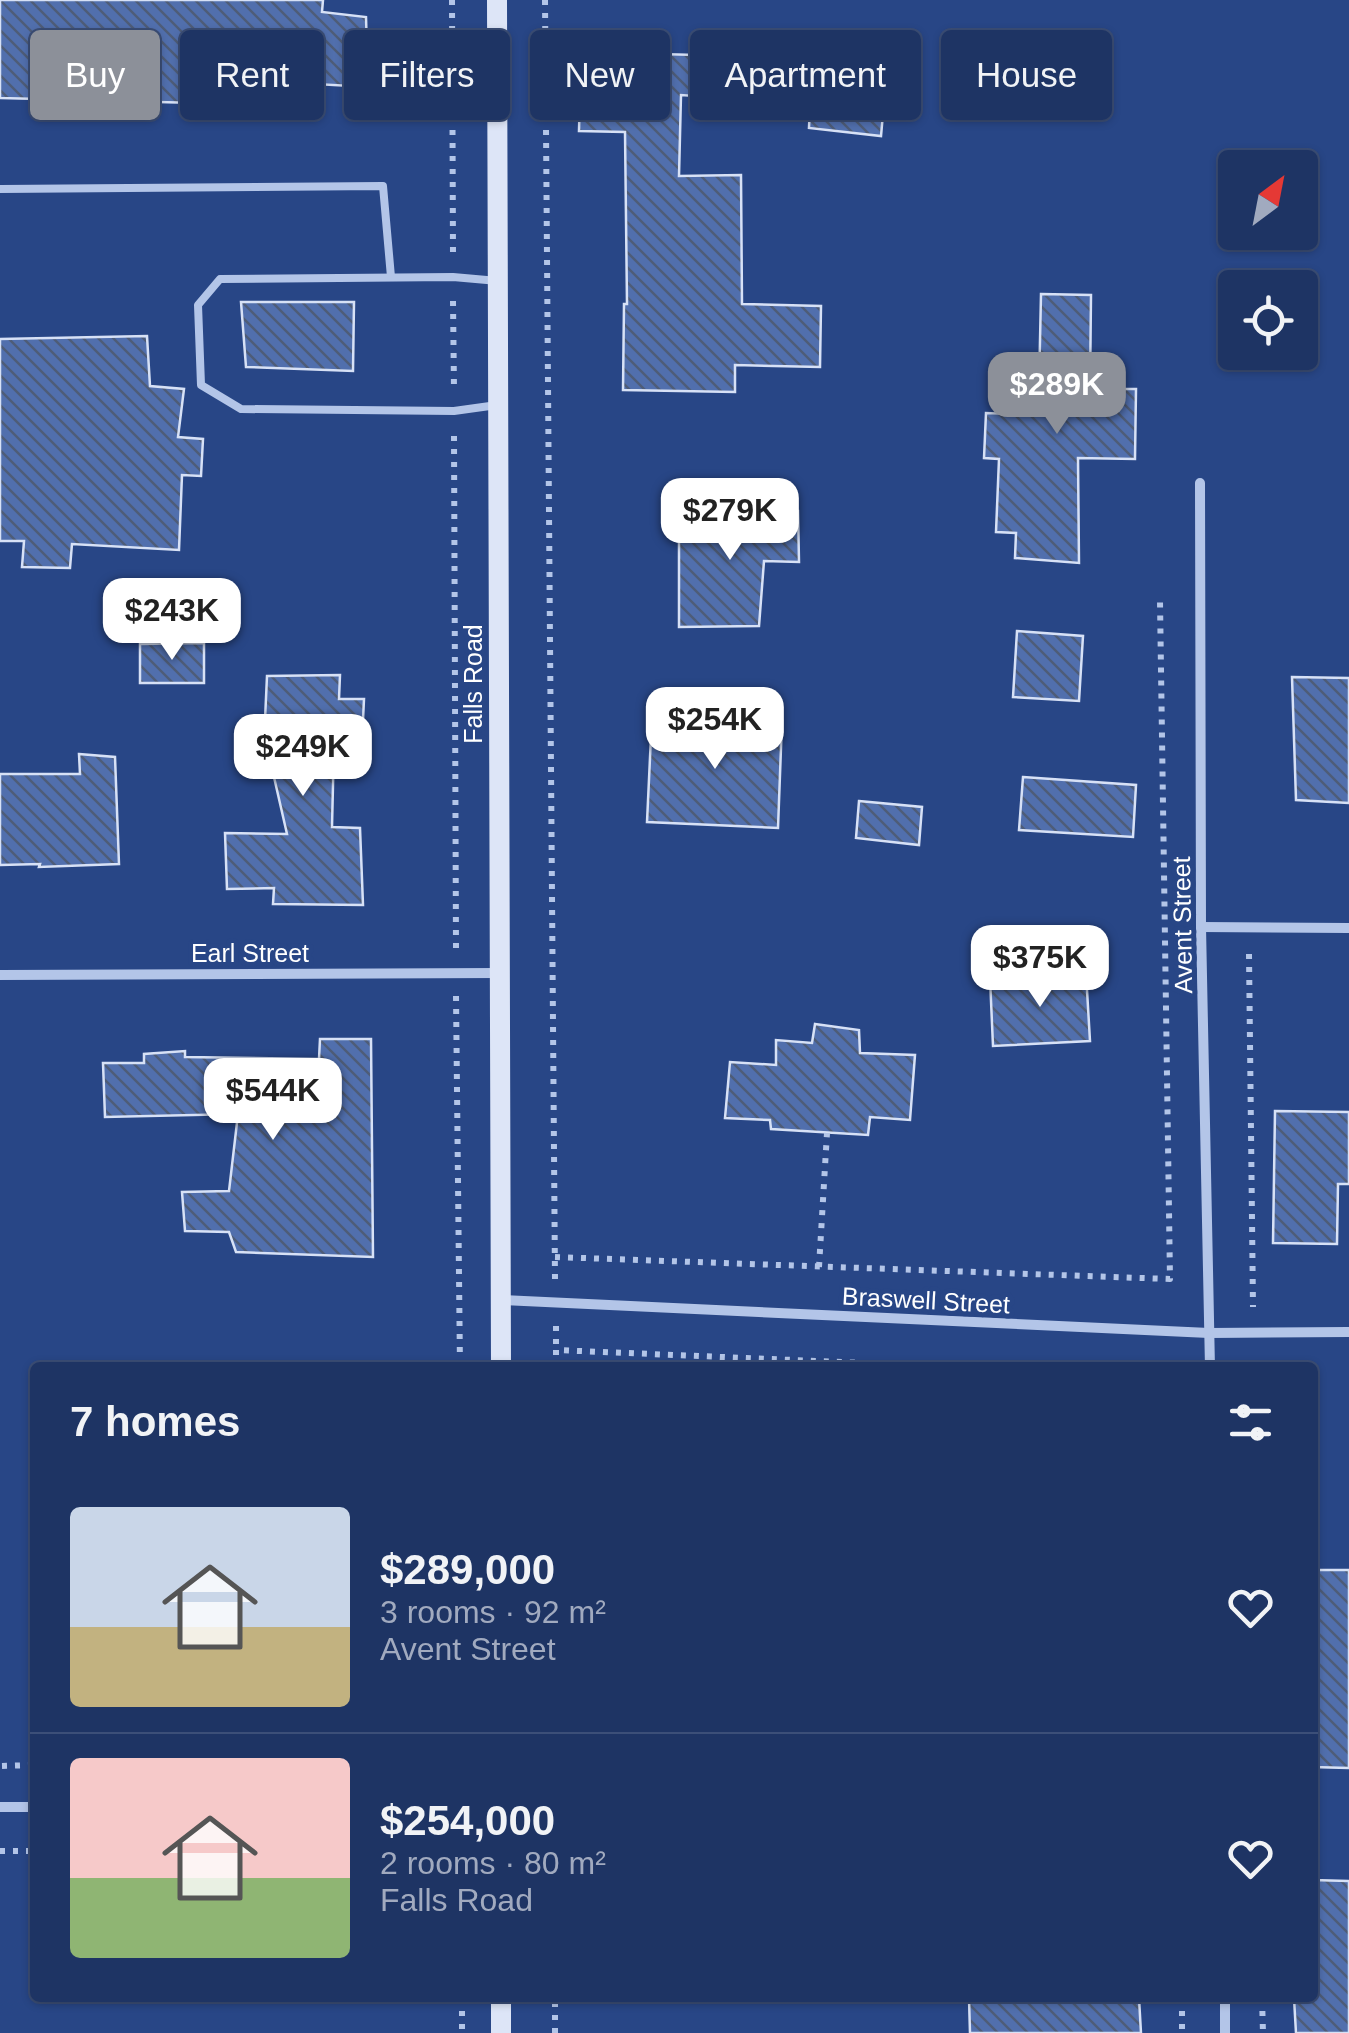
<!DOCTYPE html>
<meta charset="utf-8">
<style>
:root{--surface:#1e3464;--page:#263c6a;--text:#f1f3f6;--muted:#a1aabf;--line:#3c4f78;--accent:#8c9099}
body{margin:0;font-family:Helvetica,sans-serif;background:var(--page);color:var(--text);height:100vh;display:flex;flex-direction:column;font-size:38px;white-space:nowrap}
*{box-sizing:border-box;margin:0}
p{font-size:32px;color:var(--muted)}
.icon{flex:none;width:55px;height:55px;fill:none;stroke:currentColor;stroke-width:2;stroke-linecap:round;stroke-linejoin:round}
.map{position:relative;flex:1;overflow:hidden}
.drawer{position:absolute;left:30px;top:1362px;width:1288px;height:640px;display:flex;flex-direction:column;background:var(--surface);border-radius:10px;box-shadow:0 2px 8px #0004,0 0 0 2px var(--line)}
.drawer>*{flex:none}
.top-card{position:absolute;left:30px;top:30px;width:1290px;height:90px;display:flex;gap:20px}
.needle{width:65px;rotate:32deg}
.tools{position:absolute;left:1218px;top:150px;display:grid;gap:20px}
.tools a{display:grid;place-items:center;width:100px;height:100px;border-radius:10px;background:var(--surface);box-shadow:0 2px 8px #0004,0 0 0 2px var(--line);font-size:50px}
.price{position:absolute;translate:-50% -85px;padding:0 22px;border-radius:20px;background:#fff;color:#222;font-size:32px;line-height:65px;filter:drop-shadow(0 2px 5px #0008)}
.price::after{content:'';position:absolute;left:50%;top:60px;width:30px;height:22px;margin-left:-15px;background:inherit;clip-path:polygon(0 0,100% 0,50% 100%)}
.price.active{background:var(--accent);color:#fff}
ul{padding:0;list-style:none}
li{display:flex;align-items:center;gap:30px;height:250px;padding:0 40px}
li+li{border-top:2px solid var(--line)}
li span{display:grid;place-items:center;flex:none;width:280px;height:200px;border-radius:10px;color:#555}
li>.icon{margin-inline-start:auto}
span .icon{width:120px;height:120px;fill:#fffc;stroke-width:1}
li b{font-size:42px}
h2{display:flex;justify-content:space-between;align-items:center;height:120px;padding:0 40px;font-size:42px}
.pill{padding:0 35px;border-radius:10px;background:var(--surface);box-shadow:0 2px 8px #0004,0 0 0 2px var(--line);font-size:35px;line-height:90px}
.pill.active{background:var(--accent);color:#fff}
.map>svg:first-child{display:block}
.building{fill:url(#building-back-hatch);stroke:#d7e1f6;stroke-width:2.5}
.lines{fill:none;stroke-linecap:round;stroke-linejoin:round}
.path{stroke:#b3c5e8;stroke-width:6;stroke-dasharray:5 8;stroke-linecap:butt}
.lane{stroke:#b3c5e8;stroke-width:8}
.street{stroke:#b3c5e8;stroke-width:10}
.secondary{stroke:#dde5f7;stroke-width:20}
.labels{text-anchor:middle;stroke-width:10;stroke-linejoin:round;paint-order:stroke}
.street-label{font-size:25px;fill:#fff;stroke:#284686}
</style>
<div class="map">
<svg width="1349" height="2033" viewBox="0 0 1349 2033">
<defs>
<pattern id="building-back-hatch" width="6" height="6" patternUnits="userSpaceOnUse" patternTransform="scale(2.5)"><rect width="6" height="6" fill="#516fad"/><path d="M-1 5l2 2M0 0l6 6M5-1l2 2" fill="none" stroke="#4e5c78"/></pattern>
</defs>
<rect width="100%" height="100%" fill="#284686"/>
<!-- building -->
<g class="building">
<polygon points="0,0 323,0 322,12 366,17 368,87 316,84 315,106 0,98"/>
<polygon points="697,49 860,59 858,79 886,80 881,136 809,128 810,104 681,95 679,176 741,175 742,304 821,306 820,367 735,365 735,392 623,390 624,304 627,304 625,132 579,131 581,52 697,55"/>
<polygon points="1041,294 1091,295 1090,389 1136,389 1135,459 1078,458 1079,563 1015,558 1016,533 996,532 999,459 984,458 986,413 1036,415 1037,388 1039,388"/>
<polygon points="241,302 354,302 353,371 246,367"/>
<polygon points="147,336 150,386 184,389 178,437 203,439 201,476 182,475 179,550 72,544 70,568 22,567 24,541 0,541 0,339"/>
<polygon points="679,511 798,511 799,562 764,561 759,626 679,627"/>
<polygon points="1017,631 1083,636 1079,701 1013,697"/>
<polygon points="204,643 204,683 140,683 140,644"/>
<polygon points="340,675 339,699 364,699 362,741 334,743 332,827 360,828 363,905 273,904 274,888 227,889 225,833 287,834 271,764 263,764 267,676"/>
<polygon points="1292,677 1349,678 1349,803 1296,800"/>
<polygon points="652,715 782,721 778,828 647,822"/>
<polygon points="79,754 115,757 119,864 39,867 40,864 0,865 0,774 80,774"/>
<polygon points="1023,777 1136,785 1133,837 1019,830"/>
<polygon points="859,801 922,807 919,845 856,838"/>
<polygon points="1086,973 1090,1041 993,1046 990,978"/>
<polygon points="815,1024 859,1030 860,1053 915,1055 910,1120 870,1117 868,1135 771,1129 770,1120 725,1118 730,1062 776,1065 776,1040 812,1043"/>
<polygon points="320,1039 371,1039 373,1257 236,1252 229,1232 185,1231 182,1192 229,1191 238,1114 105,1117 103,1063 144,1063 144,1054 185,1051 185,1057 319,1059"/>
<polygon points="1275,1111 1349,1112 1349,1184 1338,1184 1337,1244 1273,1243"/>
<polygon points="1312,1570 1349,1570 1349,1768 1312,1767"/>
<polygon points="1312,1880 1349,1881 1349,2033 1296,2033 1294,1998 1312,1998"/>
<polygon points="969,1998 1139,1998 1141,2033 970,2033"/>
</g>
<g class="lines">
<!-- path -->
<g class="path">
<polyline points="452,0 453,254"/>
<polyline points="545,0 555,1279"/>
<polyline points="453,301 454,389"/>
<polyline points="454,436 456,949"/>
<polyline points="1249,954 1253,1307"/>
<polyline points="456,996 460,1368"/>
<polyline points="555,1257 1170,1279 1160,601"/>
<polyline points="819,1267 827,1133"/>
<polyline points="556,1326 556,1350"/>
<polyline points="556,1368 556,1350 983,1368"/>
<polyline points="2,1766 35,1765"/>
<polyline points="0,1851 35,1851"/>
<polyline points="462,1998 462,2033"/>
<polyline points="1182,1998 1182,2033"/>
<polyline points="1262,1998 1263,2033"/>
<polyline points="555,2033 555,1998"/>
</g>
<!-- lane -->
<g class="lane">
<polyline points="0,189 383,186 391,277"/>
<polyline points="497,405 454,411 241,409 201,385 198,305 220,279 453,277 498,281"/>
</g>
<!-- street -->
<g class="street">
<polyline points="1200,483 1201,927 1210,1368"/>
<polyline points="1201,927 1349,928"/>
<polyline points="0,975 499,973"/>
<polyline points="501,1300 1209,1333 1349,1332"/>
<polyline points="0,1807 35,1807"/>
<polyline points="1225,1998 1225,2033"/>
</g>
<!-- secondary -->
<g class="secondary">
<polyline points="497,0 501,1368"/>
<polyline points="501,2033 501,1998"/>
</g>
</g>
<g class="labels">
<!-- street labels -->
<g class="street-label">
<text transform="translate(473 684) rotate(-90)" y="9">Falls Road</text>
<text transform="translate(1182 925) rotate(-91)" y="9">Avent Street</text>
<text x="250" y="962">Earl Street</text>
<text transform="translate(926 1300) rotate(3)" y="9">Braswell Street</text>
</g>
</g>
</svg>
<div class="tools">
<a><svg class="needle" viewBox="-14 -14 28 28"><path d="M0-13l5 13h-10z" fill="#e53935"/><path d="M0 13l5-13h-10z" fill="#a1aabf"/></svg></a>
<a><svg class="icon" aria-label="locate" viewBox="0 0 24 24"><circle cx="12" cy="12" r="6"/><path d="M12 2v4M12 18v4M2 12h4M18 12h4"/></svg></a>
</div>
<b class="price active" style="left:1057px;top:437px">$289K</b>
<b class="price" style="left:730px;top:563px">$279K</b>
<b class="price" style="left:172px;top:663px">$243K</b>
<b class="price" style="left:715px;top:772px">$254K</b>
<b class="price" style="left:303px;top:799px">$249K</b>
<b class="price" style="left:1040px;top:1010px">$375K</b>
<b class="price" style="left:273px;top:1143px">$544K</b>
<div class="top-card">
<a class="pill active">Buy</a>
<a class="pill">Rent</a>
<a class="pill">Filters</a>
<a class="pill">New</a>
<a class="pill">Apartment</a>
<a class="pill">House</a>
</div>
<section class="drawer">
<h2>7 homes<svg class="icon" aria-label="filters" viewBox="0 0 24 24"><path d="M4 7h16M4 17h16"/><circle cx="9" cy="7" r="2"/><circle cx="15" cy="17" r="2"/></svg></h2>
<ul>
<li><span style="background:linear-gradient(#c9d6e8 60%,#c2b280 0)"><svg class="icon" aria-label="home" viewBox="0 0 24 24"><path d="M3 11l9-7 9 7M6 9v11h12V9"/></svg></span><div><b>$289,000</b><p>3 rooms · 92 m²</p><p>Avent Street</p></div><svg class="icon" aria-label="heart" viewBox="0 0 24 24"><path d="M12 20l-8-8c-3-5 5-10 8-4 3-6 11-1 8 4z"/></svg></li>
<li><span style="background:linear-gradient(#f6c9c9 60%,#8fb573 0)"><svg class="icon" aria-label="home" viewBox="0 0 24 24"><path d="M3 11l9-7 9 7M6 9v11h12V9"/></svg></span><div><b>$254,000</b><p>2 rooms · 80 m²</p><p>Falls Road</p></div><svg class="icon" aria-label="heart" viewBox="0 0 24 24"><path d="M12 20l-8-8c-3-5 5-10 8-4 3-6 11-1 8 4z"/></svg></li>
</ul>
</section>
</div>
